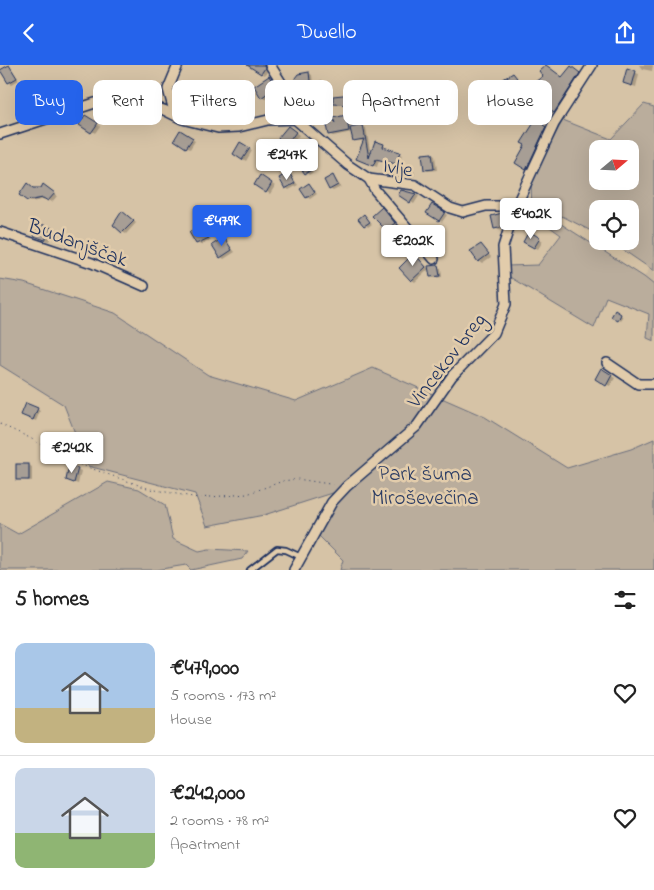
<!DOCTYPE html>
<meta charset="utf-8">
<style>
:root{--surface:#fff;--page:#f2f2f2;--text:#222;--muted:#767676;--line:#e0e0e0;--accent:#2563eb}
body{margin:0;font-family:"Indie Flower",sans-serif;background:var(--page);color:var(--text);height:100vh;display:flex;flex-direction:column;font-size:19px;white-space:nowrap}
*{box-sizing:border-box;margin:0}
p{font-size:16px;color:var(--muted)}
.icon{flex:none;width:28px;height:28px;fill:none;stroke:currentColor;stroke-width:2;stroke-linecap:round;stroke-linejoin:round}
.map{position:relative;height:505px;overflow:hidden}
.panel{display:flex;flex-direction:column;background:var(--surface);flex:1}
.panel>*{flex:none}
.top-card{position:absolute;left:15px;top:15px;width:625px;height:45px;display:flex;gap:10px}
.needle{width:32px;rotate:71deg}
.fabs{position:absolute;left:589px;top:75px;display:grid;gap:10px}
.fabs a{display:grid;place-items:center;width:50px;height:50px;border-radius:10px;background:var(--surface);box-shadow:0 5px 20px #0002;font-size:25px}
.price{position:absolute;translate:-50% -42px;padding:0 11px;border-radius:5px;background:#fff;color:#222;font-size:16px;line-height:32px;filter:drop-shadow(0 1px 2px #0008)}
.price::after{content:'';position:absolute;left:50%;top:30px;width:15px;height:11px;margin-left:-8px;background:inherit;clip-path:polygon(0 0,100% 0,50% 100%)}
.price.active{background:var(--accent);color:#fff}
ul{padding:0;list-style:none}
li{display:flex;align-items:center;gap:15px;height:125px;padding:0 15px}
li+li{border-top:1px solid var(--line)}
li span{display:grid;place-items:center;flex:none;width:140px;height:100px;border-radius:10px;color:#555}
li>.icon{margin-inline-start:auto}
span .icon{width:60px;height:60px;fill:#fffc;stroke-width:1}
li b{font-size:21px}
h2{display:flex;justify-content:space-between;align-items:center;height:60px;padding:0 15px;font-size:21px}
.pill{padding:0 18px;border-radius:10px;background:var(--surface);box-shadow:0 5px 20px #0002;font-size:18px;line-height:45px}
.pill.active{background:var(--accent);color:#fff}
header{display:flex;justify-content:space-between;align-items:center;height:65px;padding:0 15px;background:var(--accent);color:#fff;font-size:22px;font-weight:600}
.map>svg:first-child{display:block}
.built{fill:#c8b8a1}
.green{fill:#baad9c;stroke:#6a6e7d;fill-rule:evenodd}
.shadow{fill:#0003}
.building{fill:#a79e95;stroke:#1b2f5e}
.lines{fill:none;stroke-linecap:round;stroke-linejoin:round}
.lane-casing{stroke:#1b2f5e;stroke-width:8}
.street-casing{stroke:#1b2f5e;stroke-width:12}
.path{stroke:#1b2f5e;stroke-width:1;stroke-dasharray:1 4;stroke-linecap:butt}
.lane{stroke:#e2ccab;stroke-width:4.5}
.street{stroke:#e2ccab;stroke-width:9}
.labels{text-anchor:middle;stroke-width:5;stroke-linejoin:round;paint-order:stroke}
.street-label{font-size:21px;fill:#1b2f5e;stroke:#e2ccab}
.park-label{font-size:21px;fill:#2b3c64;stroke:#e2ccab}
</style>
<header><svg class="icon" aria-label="back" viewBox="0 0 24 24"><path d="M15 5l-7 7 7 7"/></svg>Dwello<svg class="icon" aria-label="share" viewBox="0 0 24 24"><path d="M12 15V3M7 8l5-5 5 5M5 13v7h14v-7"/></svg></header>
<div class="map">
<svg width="654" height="505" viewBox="0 0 654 505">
<rect width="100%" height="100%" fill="#d6c3a6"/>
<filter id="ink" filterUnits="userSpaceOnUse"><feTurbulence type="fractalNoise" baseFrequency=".02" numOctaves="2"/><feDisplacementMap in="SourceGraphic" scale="10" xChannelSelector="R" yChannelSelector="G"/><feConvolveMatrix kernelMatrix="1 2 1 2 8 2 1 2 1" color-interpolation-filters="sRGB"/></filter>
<g filter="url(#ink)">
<!-- built -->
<polygon class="built" points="650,203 654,206 654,220 644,212"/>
<!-- green -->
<g class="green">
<path d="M 644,39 L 654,42 L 654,206 L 610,176 L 630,176 L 630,144 L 598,144 L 597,169 L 562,151 L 558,157 L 644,212 L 654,220 L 654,276 L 647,273 L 649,249 L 606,232 L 594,263 L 508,211 L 507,201 L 538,200 L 561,170 L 532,149 L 531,115 L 563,55 L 611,74 ZM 598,84 L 630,84 L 630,116 L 598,116 Z"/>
<polygon points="0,214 24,218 115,248 208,310 296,336 373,303 485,352 567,403 631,384 654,374 654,505 340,505 343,495 319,471 339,426 264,450 207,461 195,429 88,401 64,340 0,300"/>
<polygon points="108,417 139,424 165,440 173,474 199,486 209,484 248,486 242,494 191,505 186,500 155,505 0,505 0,459 18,469"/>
</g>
<!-- shadow -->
<g class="shadow">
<polygon points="267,0 268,5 265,10 250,1"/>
<polygon points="639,0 653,0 652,6 642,4"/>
<polygon points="9,1 19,15 12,19 8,17"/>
<polygon points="574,4 582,10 558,48 553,46 545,63 548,65 529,105 516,98 539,53 539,23 563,13"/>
<polygon points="628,5 639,9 636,22 624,18"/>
<polygon points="309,8 312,10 313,19 322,17 325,19 327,29 314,29 313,17 300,21 297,19"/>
<polygon points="514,9 517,14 512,18 514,22 505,28"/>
<polygon points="270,12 279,24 265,34 262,32"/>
<polygon points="353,30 356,32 355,41 334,38 334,32"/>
<polygon points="212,37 215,39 217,51 208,53 205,51"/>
<polygon points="281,37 285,40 288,49 278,47"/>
<polygon points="310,38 325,47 320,55 305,46"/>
<polygon points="233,44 236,46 240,57 229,55"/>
<polygon points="86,51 100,61 95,68 81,59"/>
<polygon points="345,52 349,54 351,64 363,61 366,63 371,90 375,78 384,80 386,84 402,90 399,100 379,95 377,102 361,96 364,76 354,75 352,67 333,71 329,69 336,59"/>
<polygon points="291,64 299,70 289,83 280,73"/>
<polygon points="181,67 195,76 190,84 175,75"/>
<polygon points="241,79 252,86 246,96 234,89"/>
<polygon points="304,79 314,89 308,95 304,93"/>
<polygon points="432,89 435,91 437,105 428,106 425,104"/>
<polygon points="305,98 313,107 309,110 301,101"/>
<polygon points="410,101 413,103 415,110 407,112 404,110"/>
<polygon points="289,109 298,120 289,125 286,123"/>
<polygon points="333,111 341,122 333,126 330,124"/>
<polygon points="261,112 275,121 270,129 255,119"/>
<polygon points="309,120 317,129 310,134 307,132"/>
<polygon points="47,123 57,131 52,137 47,134 31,137 20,130 33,124"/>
<polygon points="402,126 416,130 419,131 414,139 399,130"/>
<polygon points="433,140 447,150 442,157 428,147"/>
<polygon points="385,146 397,160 390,166 374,151"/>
<polygon points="126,149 136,158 126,169 122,167"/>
<polygon points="502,149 505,151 508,158 506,163 499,165 495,163"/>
<polygon points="364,151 372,159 368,162 360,154"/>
<polygon points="41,160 54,166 49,176 39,173"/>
<polygon points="201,161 211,175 201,180 197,178"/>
<polygon points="529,168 543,176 538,184 524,176"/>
<polygon points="224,174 235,187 224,194 221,192"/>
<polygon points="481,180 491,192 482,198 479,196"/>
<polygon points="414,190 429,204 415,217 412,215"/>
<polygon points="438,202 441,203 442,212 434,213 431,211"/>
<polygon points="615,247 624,252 621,256 612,251"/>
<polygon points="601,305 615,313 610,321 596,314"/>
<polygon points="37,344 40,346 36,356 26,351"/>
<polygon points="29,400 32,402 32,416 17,414"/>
<polygon points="77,404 81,406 78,419 67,415"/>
</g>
<!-- building -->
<g class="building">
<polygon points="9,0 17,13 8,18 0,5"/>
<polygon points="247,0 264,0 265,3 261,9"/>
<polygon points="546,0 562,12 571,1 580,8 554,48 550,45 543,60 546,62 526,105 515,98 525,80 521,78 537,53 527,49 515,34 524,27 537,23 535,17 543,11 539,6"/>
<polygon points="627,3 636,6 632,21 623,18"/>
<polygon points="309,7 310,16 296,20 295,13 298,9"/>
<polygon points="513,8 517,13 511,17 514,22 503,28 497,18"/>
<polygon points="269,11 276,22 261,33 254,21"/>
<polygon points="322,16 324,28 313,29 312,18"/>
<polygon points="353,29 352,40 333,39 333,31"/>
<polygon points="212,36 215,50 204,52 201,38"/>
<polygon points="280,36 282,37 286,48 278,48 274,45"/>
<polygon points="310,37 323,45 316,55 304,46"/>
<polygon points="233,42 238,56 228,56 224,45"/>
<polygon points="85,50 98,58 91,68 79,60"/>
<polygon points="346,50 349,66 328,70 326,60 335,58 333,53"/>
<polygon points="363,60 369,93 375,76 384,79 383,82 400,87 396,99 376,94 373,101 356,94 364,74 353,76 350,63"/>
<polygon points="288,61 296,67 285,82 278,73"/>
<polygon points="180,65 193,73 186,83 174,75"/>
<polygon points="240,77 250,83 242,95 233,89"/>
<polygon points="304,77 312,87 304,94 296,84"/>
<polygon points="432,88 434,104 424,105 422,89"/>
<polygon points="305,97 311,105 305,109 299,101"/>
<polygon points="410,100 412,109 403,111 400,102"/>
<polygon points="289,107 295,118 285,124 279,113"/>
<polygon points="260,110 272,118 266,128 254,120"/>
<polygon points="333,110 338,120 329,125 324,115"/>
<polygon points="27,118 33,123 41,123 43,119 55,128 48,136 43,133 27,136 19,130"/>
<polygon points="309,118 315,127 306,133 300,124"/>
<polygon points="401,125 416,129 410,138 398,130"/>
<polygon points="432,139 445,147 439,156 426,148"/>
<polygon points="382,142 395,158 386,165 372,151"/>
<polygon points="122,146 134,156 122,168 113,160"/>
<polygon points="502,148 505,156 503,162 494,164 491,151"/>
<polygon points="364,149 370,157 364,161 358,154"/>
<polygon points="41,159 52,163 45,175 34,171"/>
<polygon points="201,160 209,173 196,179 189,167"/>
<polygon points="529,166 540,173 534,183 523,177"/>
<polygon points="224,172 232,185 220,193 212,180"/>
<polygon points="481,179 489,189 478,197 470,186"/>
<polygon points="414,188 426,202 411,216 399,203"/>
<polygon points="438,200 440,211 430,212 428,201"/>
<polygon points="615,245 621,249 618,256 611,252"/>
<polygon points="601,303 612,310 606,321 595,314"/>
<polygon points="26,338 38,343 33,355 21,350"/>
<rect x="16" y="399" width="13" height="16"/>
<polygon points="69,401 78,403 74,418 66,415"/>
</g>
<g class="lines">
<!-- lane casing -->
<g class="lane-casing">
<polyline id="lane" points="250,505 277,484 286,485 301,492"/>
</g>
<!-- street casing -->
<g class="street-casing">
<g id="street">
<polyline points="270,0 282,19 295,54"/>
<polyline points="175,50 168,24 178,0"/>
<polyline points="0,69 95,38 126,34 164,45 182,54 218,63 239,62 268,55 295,54 348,100 369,114 415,120 450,143 463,147 486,141 516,141"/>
<polyline points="369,114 375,125 434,194"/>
<polyline points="0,167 92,198 144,221"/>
<polyline points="607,298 638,319 654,319"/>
<polyline points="294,505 332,437 347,421 417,361 452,311 494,268 506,239 503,182 516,141 554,59 592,0"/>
</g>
</g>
<!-- path -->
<polyline class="path" points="0,359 30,373 67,395 150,424 198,433 247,429 283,416 297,414 336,420"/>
<!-- lane -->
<use href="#lane" class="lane"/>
<!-- street -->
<use href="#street" class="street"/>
</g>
</g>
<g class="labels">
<!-- street labels -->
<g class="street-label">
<text transform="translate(398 102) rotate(10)" y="7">Ivlje</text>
<text transform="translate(78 177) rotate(20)" y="7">Budanjščak</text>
<text transform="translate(446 295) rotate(-52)" y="7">Vincekov breg</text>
</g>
<!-- park labels -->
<g class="park-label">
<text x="425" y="415">Park šuma<tspan x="425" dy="24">Miroševečina</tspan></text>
</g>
</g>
</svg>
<div class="fabs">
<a><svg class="needle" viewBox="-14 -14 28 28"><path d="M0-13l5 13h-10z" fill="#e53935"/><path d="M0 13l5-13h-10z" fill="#767676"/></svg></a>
<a><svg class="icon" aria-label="locate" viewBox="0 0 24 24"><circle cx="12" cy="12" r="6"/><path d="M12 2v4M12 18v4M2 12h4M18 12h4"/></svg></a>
</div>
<b class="price" style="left:287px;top:116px">€247K</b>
<b class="price" style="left:531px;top:175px">€402K</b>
<b class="price active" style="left:222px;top:182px">€479K</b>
<b class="price" style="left:413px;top:202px">€202K</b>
<b class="price" style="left:72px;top:409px">€242K</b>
<div class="top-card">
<a class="pill active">Buy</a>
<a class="pill">Rent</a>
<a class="pill">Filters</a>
<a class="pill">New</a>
<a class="pill">Apartment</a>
<a class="pill">House</a>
</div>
</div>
<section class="panel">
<h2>5 homes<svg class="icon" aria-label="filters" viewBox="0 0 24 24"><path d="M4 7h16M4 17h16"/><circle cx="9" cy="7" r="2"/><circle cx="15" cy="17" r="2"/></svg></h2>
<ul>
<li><span style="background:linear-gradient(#a9c7e8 65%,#c2b280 0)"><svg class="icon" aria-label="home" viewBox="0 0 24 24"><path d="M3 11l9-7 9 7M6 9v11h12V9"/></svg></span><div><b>€479,000</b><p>5 rooms · 173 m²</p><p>House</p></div><svg class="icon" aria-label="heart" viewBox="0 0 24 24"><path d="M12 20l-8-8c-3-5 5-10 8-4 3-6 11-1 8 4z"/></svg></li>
<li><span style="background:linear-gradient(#c9d6e8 65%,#8fb573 0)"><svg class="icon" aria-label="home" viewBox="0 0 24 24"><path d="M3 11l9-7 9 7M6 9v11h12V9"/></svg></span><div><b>€242,000</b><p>2 rooms · 78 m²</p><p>Apartment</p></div><svg class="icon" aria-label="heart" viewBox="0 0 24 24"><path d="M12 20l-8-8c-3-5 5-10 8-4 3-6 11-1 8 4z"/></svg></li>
</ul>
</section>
